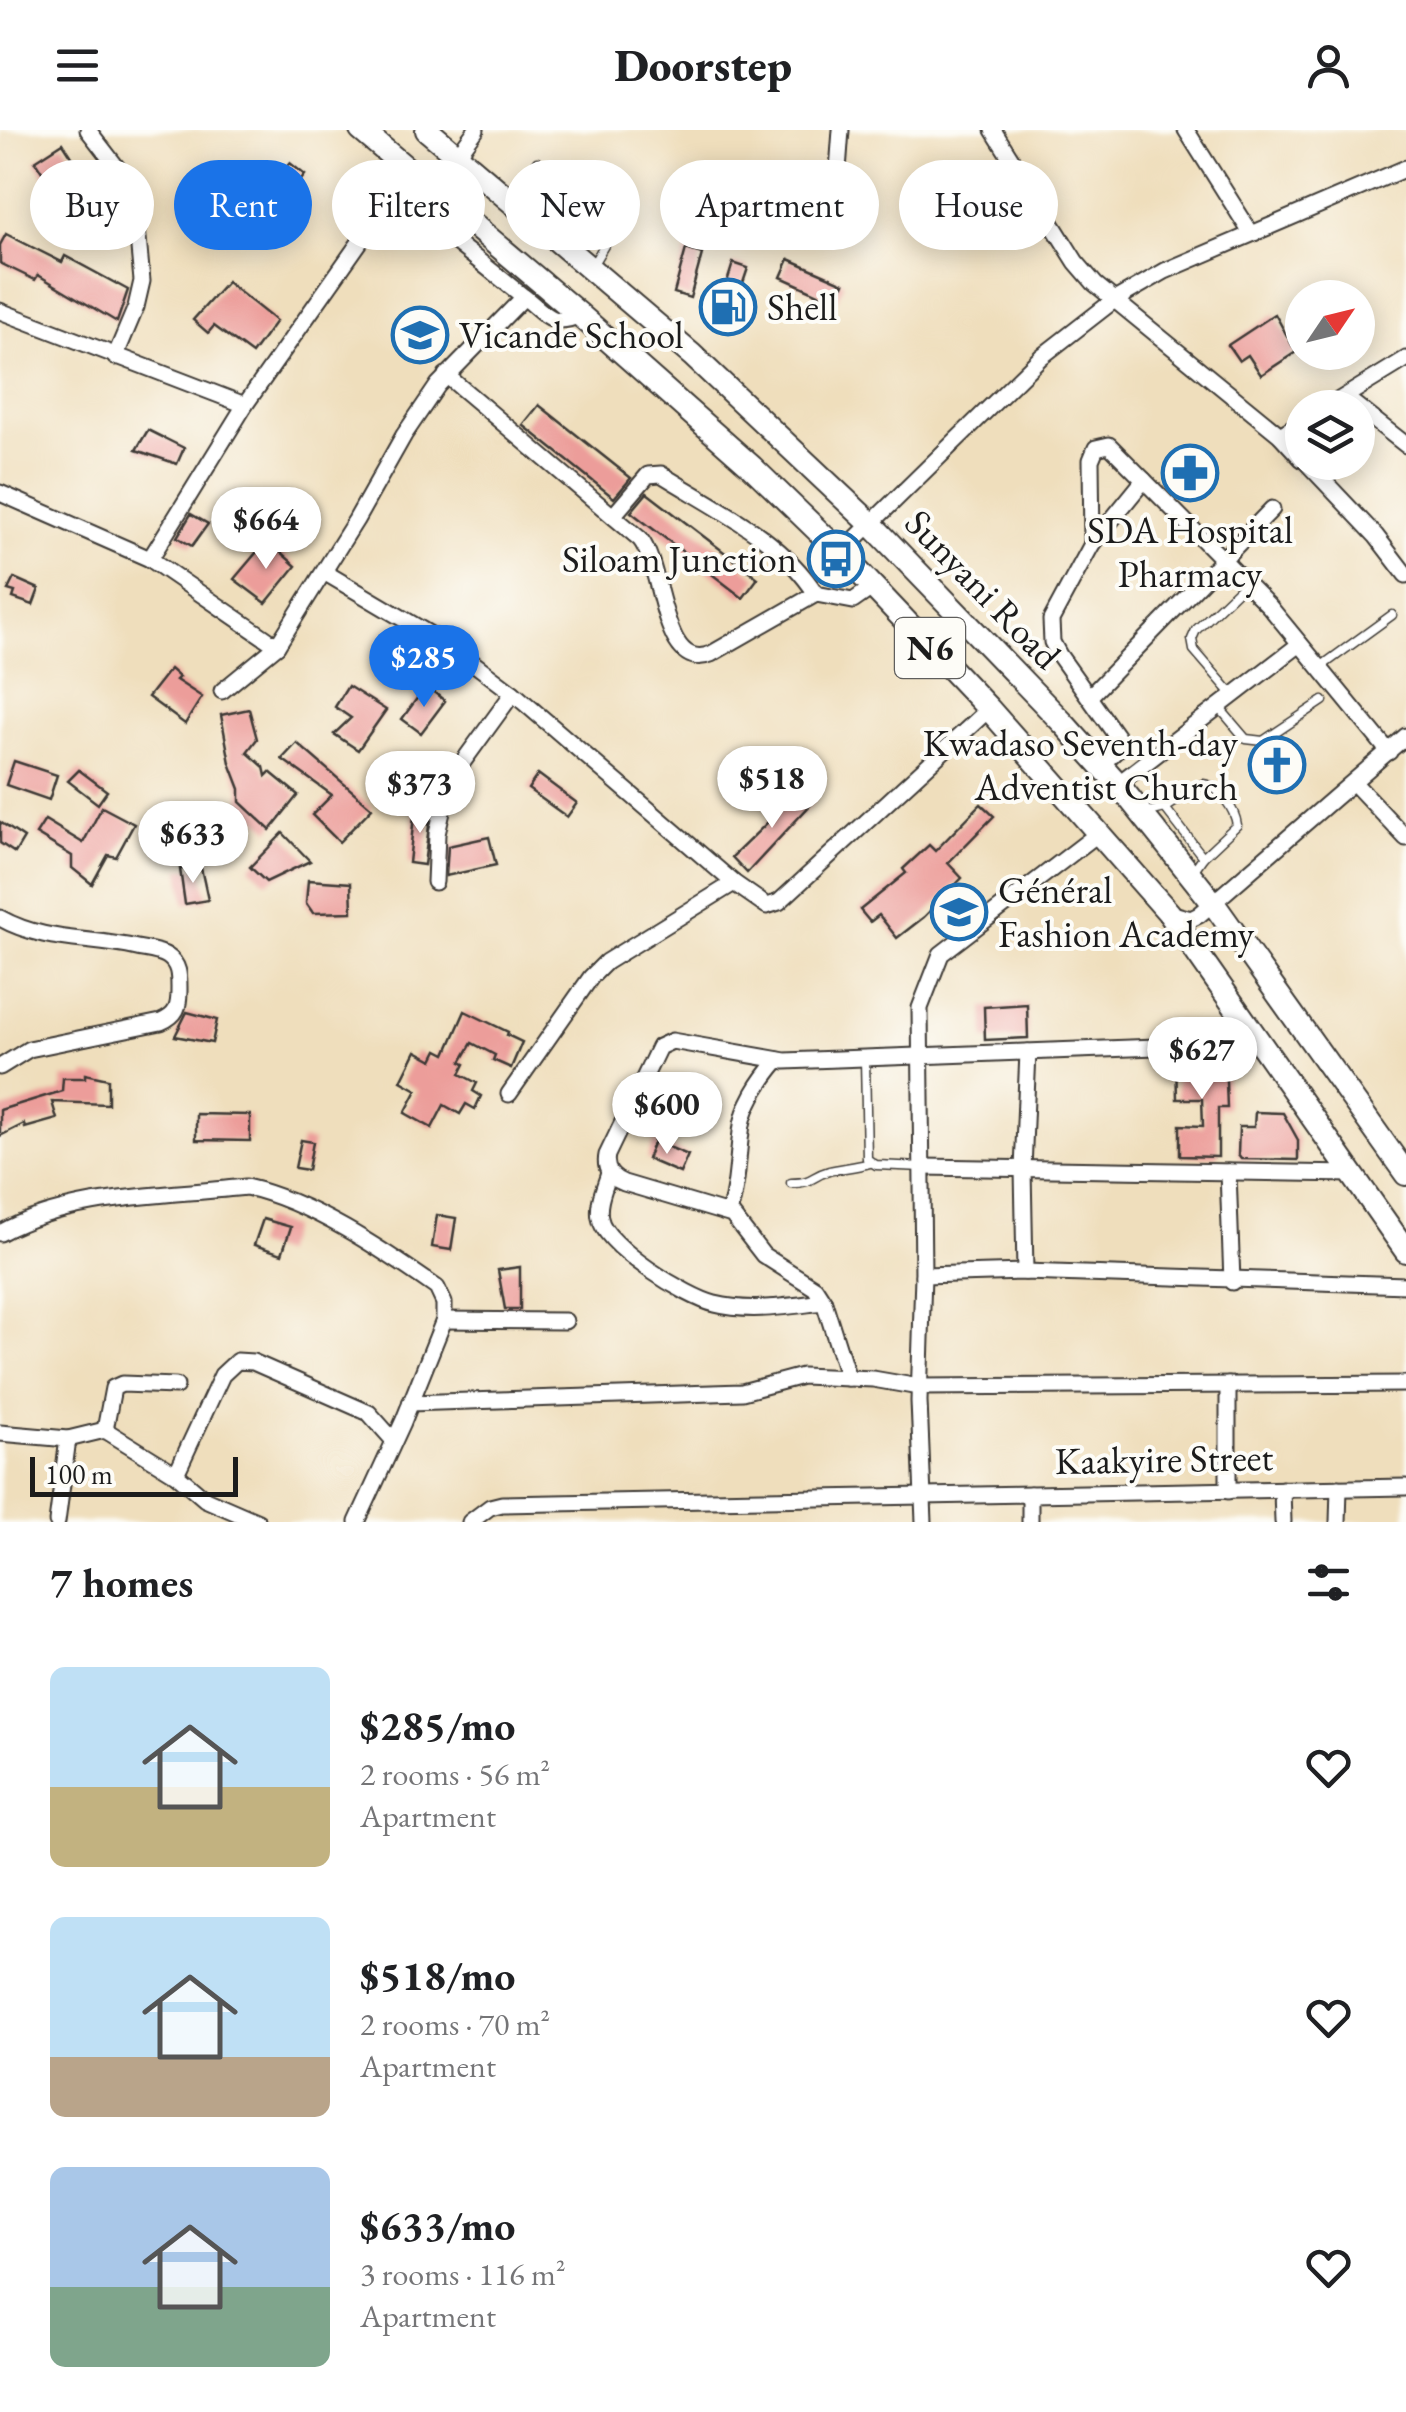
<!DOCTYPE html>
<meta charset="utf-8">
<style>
:root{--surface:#fff;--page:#f2f2f2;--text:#202124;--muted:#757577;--accent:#1a73e8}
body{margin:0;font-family:"EB Garamond",serif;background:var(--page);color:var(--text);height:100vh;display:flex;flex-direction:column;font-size:38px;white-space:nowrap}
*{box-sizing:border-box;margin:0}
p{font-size:32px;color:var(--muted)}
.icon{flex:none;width:55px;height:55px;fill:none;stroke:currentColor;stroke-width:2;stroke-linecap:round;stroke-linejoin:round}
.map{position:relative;height:1392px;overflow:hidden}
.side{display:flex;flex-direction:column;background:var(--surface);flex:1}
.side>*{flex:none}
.top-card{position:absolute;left:30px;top:30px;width:1348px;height:90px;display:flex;gap:20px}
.needle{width:65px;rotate:55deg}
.buttons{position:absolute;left:1285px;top:150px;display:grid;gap:20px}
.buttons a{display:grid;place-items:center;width:90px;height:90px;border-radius:50%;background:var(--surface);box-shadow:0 5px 25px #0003;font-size:50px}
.scale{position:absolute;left:30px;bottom:25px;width:208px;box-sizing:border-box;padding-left:10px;border:5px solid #1c1c1c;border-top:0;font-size:28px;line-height:35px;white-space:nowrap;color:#1c1c1c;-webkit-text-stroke:8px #fdfcf7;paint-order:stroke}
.price{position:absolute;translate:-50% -85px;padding:0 22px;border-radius:35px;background:#fff;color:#222;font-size:32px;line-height:65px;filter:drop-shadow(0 2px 5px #0008)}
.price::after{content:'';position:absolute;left:50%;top:60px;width:30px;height:22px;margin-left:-15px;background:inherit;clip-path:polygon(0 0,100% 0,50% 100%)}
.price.selected{background:var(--accent);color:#fff}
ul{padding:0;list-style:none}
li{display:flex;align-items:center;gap:30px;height:250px;padding:0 50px}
li span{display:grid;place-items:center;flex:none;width:280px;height:200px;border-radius:15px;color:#555}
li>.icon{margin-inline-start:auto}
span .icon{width:120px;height:120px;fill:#fffc;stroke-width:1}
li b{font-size:42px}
h2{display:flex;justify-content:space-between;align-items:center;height:120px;padding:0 50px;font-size:42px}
.pill{padding:0 35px;border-radius:45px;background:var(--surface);box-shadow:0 5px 25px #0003;font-size:35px;line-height:90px}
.pill.selected{background:var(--accent);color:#fff}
header{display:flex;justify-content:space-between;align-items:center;height:130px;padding:0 50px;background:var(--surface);font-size:45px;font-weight:800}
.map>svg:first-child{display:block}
.building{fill:#ec9d9a}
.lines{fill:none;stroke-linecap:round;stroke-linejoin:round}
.lane-casing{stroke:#3c3934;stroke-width:11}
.street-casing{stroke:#3c3934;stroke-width:19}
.primary-casing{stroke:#3c3934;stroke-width:26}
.lane{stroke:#fff;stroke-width:8}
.street{stroke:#fff;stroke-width:15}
.primary{stroke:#fff;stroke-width:22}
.labels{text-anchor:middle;stroke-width:8;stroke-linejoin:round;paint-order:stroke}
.shield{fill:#fdfcf7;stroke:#605f5e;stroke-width:2.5}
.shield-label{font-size:35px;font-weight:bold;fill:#1c1c1c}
.poi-label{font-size:38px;fill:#1c1c1c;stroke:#fdfcf7;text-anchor:start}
.street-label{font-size:38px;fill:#1c1c1c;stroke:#fdfcf7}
</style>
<header><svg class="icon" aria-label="menu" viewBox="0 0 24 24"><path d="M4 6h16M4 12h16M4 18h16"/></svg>Doorstep<svg class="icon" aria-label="person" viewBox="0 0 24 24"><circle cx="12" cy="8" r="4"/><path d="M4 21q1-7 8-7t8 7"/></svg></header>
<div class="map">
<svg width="1406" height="1392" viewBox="0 0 1406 1392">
<rect width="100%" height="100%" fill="#fdfcf7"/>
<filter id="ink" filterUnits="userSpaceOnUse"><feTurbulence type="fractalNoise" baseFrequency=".01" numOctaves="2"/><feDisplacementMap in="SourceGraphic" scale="20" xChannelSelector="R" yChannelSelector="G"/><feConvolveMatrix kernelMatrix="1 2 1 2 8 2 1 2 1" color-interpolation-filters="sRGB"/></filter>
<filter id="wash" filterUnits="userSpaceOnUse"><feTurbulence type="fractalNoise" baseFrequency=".0048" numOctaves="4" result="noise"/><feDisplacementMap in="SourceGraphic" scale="40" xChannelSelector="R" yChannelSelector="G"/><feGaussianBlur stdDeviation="2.25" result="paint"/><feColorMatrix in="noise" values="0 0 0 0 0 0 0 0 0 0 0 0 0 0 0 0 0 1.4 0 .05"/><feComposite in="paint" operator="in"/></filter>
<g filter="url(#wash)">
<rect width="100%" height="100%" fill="#efdebc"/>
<g id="blocks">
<!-- building -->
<g class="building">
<polygon points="63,13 85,47 57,65 35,31"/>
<polygon points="290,33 305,45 260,102 245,90"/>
<polygon points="214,73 236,93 224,107 201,86"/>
<polygon points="6,104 62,132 65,126 128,160 117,192 38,145 35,150 0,133 0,115"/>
<polygon points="686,119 702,124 690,168 674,163"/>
<polygon points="789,129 844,153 836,172 781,147"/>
<polygon points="733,133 748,138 733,183 719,178"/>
<polygon points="227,152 276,191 252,224 214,196 208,203 193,190"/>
<polygon points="1275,184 1296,222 1261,245 1248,225 1239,231 1228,215"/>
<polygon points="539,275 631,348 614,368 523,295"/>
<polygon points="148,300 184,318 177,334 136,320"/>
<polygon points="647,363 758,448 743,468 631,382"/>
<polygon points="191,384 208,394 192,416 177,407"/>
<polygon points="267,410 296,436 266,473 234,449"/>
<polygon points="14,448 39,459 33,475 13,468 15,462 8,460"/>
<polygon points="170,539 179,547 176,550 202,567 185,594 148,567"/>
<polygon points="348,556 386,580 358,620 334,604 351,588 335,577"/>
<polygon points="426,556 445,571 421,603 402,589"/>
<polygon points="249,579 257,609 247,622 264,637 266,646 270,642 298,665 270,700 240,672 240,659 230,633 221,585"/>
<polygon points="297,613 372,678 339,712 312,685 332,665 282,629"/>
<polygon points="14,631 57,645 49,670 6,655"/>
<polygon points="79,640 107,661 98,674 68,651"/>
<polygon points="538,644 577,673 567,687 528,659"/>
<polygon points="802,659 814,671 747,743 732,727"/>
<polygon points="981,674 994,686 948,733 962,748 924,787 897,808 879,785 870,792 860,780 906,743 903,739 929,715 935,721"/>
<polygon points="415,676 431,680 424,735 409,733"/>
<polygon points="102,677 134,694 116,727 108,725 92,754 72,738 72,726 36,704 45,690 83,713"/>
<polygon points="0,692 24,708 15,723 0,713"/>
<polygon points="283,703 310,731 266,752 250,737"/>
<polygon points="489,707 496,735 446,746 448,716"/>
<polygon points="201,738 208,770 185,774 180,739"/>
<polygon points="308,750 351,753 352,782 313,783 306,773"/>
<polygon points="1027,874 1028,908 985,910 984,877"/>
<polygon points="465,881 508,902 507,905 522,912 511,938 493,930 495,925 472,913 461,932 465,934 460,944 477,953 473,961 481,966 475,979 466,974 460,984 444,975 432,998 405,983 417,960 401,951 416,921 433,930 438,920 446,924"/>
<polygon points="187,882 217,890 212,913 175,906"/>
<polygon points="1225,926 1227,978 1218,978 1218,1027 1180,1026 1180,995 1203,996 1202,969 1177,969 1176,928"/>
<polygon points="85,944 108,949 108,974 52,972 57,989 25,998 24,994 0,1006 0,980 62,961 63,948 85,948"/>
<polygon points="1255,982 1283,983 1298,1010 1298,1030 1241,1029 1238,1025 1239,997 1254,997"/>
<polygon points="196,984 250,985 250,1011 196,1010"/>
<polygon points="301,1010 313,1012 308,1040 295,1038"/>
<polygon points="654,1011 688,1025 680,1043 647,1029"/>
<polygon points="437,1085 456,1088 451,1120 432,1117"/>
<polygon points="263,1089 291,1097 282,1124 254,1115"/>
<polygon points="520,1137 520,1179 505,1179 498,1140"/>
</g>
</g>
</g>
<g filter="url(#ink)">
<use href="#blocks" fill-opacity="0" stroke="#3c3934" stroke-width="2.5"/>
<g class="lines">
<!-- lane casing -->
<g class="lane-casing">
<g id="lane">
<polyline points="537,32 612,93 608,109 593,134"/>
<polyline points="1319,538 1392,485"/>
<polyline points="1232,564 1194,520 1192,509 1196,500 1245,453"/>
<polyline points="1217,575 1246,609 1263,611 1323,571"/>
<polyline points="1165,678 1203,727"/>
<path d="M 1145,683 L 1165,678 L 1203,654 C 1219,655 1235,680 1237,695 L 1203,727 L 1194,740"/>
<polyline points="865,929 867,1029 876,1035 923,1037"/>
<path d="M 791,1053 C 814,1053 811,1046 829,1041 C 842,1038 856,1037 870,1033"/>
</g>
</g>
<!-- street casing -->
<g class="street-casing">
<g id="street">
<polyline points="88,0 122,44 135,75 142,151 136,177 115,227"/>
<polyline points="993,0 1076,132 1095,154 1280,305 1302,329"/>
<polyline points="1186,0 1251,103"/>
<polyline points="457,26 476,0"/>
<polyline points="838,40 841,0"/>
<polyline points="940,97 1027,54"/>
<polyline points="0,181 245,275"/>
<path d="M 446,245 L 640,409 C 664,438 661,544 711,524 L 816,464 L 853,471 L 873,457"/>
<polyline points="1345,267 1406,315"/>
<polyline points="1326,278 1406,229"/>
<polyline points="1280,305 1302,292"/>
<polyline points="1306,332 1376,406 1406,445"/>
<polyline points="0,363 150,429"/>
<path d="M 613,386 L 648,345 L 661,344 C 715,378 781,408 816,464"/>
<polyline points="1092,414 1091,330 1096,318 1109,315 1269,476 1389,622"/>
<polyline points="841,423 1041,227 1113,171 1165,141 1406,38"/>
<polyline points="324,442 456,520 513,563 734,753 767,776 779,772 989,579"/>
<polyline points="277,516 150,429 245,275 383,79 390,72 404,71 524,167"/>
<path d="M 222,561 L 277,516 L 356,390 L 404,305 L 438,255 L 524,167 C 546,184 552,198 580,185"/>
<polyline points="1091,565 1272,379"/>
<polyline points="1101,635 1118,619 1120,611 1059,525 1052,512 1051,490 1092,414 1144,350"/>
<polyline points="1354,653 1406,708"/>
<polyline points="1118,654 1300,514"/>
<polyline points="435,752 437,704 449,651 513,563"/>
<polyline points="1169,783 1191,789 1199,785 1406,606"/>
<path d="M 0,788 C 45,813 89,807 137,818 C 146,820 159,821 167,826 C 180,834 179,848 179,861 C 179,877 177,885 161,892 L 29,919 L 0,937"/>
<polyline points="509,964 591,847 606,832 734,753"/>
<polyline points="923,1037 1353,1044"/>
<polyline points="1228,1042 1232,1152"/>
<path d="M 609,1043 C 605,1057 597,1073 600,1088 C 604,1116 688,1168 715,1174 C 750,1183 788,1176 824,1172"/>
<path d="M 729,1083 C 738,1053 737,1032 741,1002 C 743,975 761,950 778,930"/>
<path d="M 0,1103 C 73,1064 165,1066 246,1057 C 310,1071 383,1120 437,1158 L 444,1173 L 444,1190 L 403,1292 L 357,1392"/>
<polyline points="1025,1142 1023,1039 1028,922"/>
<polyline points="923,1145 1025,1142 1406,1155"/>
<polyline points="444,1190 565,1191"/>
<path d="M 848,1248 L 824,1172 L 815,1158 L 763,1125 L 732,1085 L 624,1053 C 611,1048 604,1039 607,1025 L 659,917 L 672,911 L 785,931 L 1262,913"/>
<polyline points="410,1273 742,1262 802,1246 873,1249 919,1257 1406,1254"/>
<polyline points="105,1300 113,1258 122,1254 176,1256"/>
<polyline points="0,1303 68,1309 105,1300 176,1344 205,1369 258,1392"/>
<polyline points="176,1344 222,1245 237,1231 253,1232 369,1283 394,1311"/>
<polyline points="1282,1359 1283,1392"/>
<polyline points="1228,1361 1228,1255"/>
<polyline points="1030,1364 1030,1392"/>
<polyline points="57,1392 68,1309"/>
<polyline points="470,1392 490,1377 502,1374 1406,1357"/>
<polyline points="924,1392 919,1271 923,1145 920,878 941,824 1100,702"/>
<polyline points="1338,1392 1339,1358"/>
</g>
</g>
<!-- primary casing -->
<g class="primary-casing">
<g id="primary">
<polyline points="361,0 580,185 752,337 841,423 989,579 1169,783 1406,1121"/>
<polyline points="427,0 692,225 870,393 1064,594 1118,654 1213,773 1406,1044"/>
</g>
</g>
<!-- lane -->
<use href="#lane" class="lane"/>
<!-- street -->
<use href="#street" class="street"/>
<!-- primary -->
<use href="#primary" class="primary"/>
</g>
</g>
<!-- icons -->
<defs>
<g id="fuel-ring" transform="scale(2.875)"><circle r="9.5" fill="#fdfcf7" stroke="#1f6fb2" stroke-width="1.5"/><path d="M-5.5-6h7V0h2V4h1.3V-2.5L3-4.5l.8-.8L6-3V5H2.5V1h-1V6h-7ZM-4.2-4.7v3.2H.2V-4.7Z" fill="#1f6fb2"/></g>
<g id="school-ring" transform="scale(2.875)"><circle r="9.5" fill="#fdfcf7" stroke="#1f6fb2" stroke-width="1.5"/><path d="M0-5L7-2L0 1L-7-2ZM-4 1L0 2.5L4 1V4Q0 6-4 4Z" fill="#1f6fb2"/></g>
<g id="pharmacy-ring" transform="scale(2.875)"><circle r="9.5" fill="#fdfcf7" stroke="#1f6fb2" stroke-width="1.5"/><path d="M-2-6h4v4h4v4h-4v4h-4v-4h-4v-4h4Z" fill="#1f6fb2"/></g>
<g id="bus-ring" transform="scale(2.875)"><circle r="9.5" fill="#fdfcf7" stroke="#1f6fb2" stroke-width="1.5"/><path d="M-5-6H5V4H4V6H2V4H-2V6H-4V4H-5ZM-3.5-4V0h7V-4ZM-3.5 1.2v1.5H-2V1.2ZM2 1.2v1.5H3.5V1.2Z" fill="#1f6fb2"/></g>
<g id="church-ring" transform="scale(2.875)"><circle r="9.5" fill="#fdfcf7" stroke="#1f6fb2" stroke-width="1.5"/><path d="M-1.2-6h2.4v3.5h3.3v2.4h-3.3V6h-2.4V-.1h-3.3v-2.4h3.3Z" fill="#1f6fb2"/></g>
</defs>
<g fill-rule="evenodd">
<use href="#fuel-ring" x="728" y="177"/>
<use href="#school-ring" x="420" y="205"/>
<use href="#pharmacy-ring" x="1190" y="343"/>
<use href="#bus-ring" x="836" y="429"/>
<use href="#church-ring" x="1277" y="635"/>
<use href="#school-ring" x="959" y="782"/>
</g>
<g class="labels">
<!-- shield labels -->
<rect class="shield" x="895" y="488" width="70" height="60" rx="8"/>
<g class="shield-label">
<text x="930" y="530">N6</text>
</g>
<!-- poi labels -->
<g class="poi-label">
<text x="767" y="190">Shell</text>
<text x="459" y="218">Vicande School</text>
<text x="1190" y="413" text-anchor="middle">SDA Hospital<tspan x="1190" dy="44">Pharmacy</tspan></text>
<text x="797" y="442" text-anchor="end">Siloam Junction</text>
<text x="1238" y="626" text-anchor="end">Kwadaso Seventh-day<tspan x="1238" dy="44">Adventist Church</tspan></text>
<text x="998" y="773">Général<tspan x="998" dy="44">Fashion Academy</tspan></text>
</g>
<!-- street labels -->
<g class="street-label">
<text transform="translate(983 459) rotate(46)" y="13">Sunyani Road</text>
<text transform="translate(1164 1329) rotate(-1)" y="13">Kaakyire Street</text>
</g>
</g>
</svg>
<div class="buttons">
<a><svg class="needle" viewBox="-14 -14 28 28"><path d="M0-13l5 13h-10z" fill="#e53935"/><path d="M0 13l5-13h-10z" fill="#757577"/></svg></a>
<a><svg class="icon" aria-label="layers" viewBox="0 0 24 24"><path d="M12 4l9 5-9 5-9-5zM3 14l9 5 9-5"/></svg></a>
</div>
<div class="scale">100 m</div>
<b class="price" style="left:266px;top:442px">$664</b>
<b class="price selected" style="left:424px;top:580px">$285</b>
<b class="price" style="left:772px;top:701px">$518</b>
<b class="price" style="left:420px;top:706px">$373</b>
<b class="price" style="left:193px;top:756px">$633</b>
<b class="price" style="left:1202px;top:972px">$627</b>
<b class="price" style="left:667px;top:1027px">$600</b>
<div class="top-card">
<a class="pill">Buy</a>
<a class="pill selected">Rent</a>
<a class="pill">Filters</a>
<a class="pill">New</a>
<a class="pill">Apartment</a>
<a class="pill">House</a>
</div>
</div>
<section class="side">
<h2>7 homes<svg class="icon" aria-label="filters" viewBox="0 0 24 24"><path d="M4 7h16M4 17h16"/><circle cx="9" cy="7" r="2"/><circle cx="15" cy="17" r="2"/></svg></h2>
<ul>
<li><span style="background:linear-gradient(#bfe0f5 60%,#c2b280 0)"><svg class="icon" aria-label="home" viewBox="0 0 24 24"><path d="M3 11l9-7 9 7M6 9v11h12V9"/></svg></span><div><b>$285/mo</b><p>2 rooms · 56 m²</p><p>Apartment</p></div><svg class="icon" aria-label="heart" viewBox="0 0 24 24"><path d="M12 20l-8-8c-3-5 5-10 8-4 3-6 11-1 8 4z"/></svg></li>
<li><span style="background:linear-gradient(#bfe0f5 70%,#b9a48a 0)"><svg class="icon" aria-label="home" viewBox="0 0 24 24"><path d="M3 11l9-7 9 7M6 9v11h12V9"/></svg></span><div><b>$518/mo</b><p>2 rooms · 70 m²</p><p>Apartment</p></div><svg class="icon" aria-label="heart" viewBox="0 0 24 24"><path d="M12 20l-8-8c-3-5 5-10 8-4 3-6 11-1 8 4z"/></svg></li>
<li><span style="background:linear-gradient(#a9c7e8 60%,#7fa58c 0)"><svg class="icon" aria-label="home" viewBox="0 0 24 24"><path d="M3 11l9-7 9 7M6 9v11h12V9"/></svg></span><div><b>$633/mo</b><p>3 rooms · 116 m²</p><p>Apartment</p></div><svg class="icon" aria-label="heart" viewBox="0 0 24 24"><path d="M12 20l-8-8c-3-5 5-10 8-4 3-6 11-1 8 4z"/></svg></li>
</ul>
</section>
